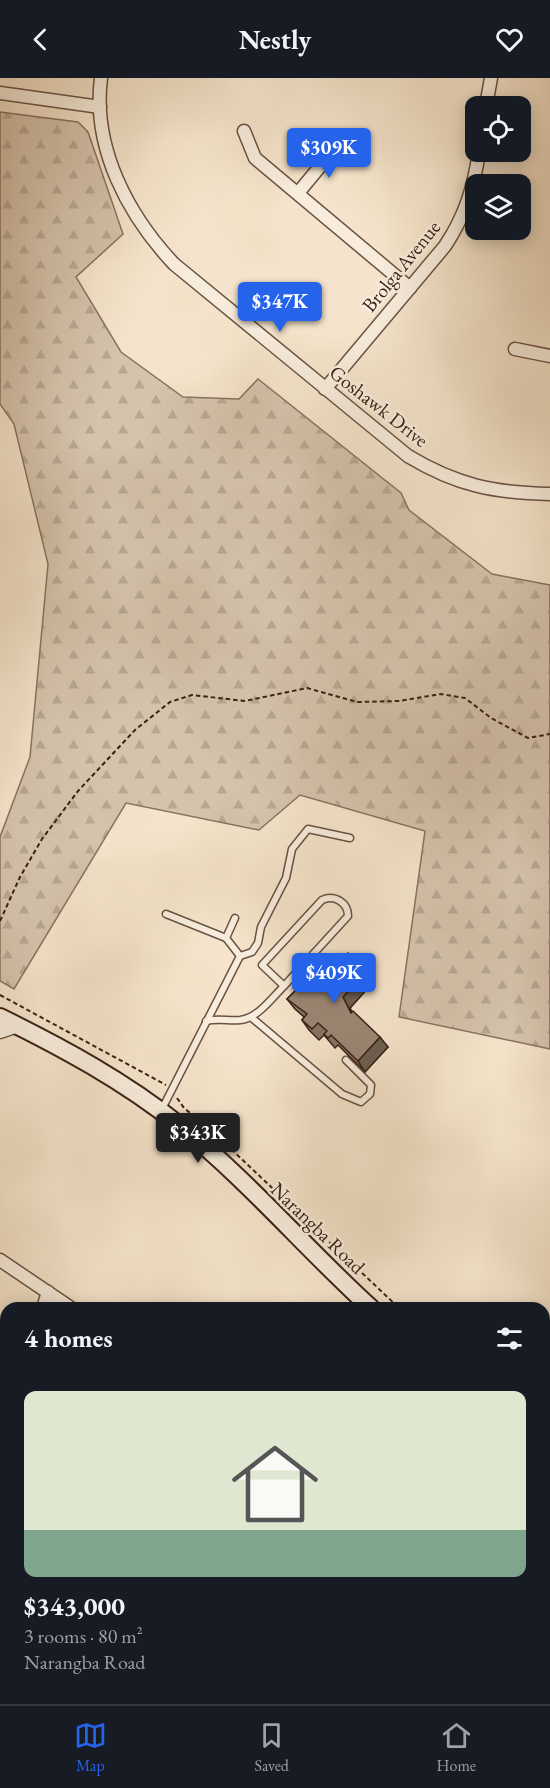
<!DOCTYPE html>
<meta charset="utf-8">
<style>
:root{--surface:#171b24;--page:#20242c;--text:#f1f3f6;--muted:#9ea1a6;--line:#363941;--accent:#2563eb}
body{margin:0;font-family:"EB Garamond",serif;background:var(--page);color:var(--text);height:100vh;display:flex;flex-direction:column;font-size:22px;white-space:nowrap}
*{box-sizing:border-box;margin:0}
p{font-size:20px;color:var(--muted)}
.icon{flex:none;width:33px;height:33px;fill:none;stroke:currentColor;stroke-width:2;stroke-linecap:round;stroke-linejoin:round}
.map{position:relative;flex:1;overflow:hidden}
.drawer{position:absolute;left:0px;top:1224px;width:550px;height:402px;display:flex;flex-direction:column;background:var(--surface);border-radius:18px 18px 0 0;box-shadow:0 3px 15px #0003}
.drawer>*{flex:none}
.buttons{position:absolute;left:465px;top:18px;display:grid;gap:12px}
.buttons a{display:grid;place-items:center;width:66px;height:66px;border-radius:12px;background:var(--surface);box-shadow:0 3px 15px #0003;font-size:30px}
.price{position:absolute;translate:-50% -51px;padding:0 14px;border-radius:6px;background:var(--accent);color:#fff;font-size:20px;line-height:39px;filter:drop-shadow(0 2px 3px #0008)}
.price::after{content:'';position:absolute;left:50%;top:36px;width:18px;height:14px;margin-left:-9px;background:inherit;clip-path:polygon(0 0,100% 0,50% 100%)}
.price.active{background:#222;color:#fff}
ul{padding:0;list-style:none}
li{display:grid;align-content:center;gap:12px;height:318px;padding:0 24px}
li span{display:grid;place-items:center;height:186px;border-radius:12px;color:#555}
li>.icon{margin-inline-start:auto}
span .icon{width:108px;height:108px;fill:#fffc;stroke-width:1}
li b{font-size:26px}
h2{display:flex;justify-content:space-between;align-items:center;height:72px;padding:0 24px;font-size:26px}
header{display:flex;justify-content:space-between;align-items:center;height:78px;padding:0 24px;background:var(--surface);font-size:27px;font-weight:700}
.tabs{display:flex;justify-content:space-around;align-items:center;height:84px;border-top:2px solid var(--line);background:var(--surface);font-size:16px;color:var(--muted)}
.tabs a{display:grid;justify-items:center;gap:3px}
.tabs .active{color:var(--accent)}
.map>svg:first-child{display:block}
.forest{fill:url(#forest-firs);stroke:#887261;stroke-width:1.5}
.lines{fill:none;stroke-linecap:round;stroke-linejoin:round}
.lane-casing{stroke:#695243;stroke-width:9}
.street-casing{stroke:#695243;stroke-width:15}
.secondary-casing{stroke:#3a2116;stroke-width:20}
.path{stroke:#3a2116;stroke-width:2;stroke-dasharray:4.5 3;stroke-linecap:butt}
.lane{stroke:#f8eddd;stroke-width:6}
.street{stroke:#f8eddd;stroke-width:12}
.secondary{stroke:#f8eddd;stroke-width:16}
.wall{fill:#857364;stroke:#3a2116;stroke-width:1.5}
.shaded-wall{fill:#6c5e51;stroke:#3a2116;stroke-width:1.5}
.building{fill:#9b8674;stroke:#3a2116;stroke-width:1.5}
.labels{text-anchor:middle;stroke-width:5;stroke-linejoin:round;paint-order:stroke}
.street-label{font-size:20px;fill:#3a2116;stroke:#f8eddd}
</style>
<header><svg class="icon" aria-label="back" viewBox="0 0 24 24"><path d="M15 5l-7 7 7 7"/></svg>Nestly<svg class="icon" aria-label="heart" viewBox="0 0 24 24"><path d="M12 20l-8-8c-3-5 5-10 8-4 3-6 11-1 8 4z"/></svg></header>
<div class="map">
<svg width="550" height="1626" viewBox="0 0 550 1626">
<defs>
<pattern id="forest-firs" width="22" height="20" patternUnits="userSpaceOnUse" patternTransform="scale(1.5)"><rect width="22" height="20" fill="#d5c3ac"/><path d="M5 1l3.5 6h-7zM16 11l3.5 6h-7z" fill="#b8a793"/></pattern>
</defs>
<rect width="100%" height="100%" fill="#f5e4cb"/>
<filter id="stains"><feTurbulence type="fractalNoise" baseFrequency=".00333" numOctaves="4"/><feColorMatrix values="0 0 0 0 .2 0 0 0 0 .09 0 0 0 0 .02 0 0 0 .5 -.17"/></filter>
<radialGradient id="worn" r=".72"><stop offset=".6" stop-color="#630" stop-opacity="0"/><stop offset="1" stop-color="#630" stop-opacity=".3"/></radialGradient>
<!-- forest -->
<polygon class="forest" points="0,34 78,44 88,54 123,156 76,199 121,274 183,319 239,321 258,301 401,415 409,432 492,496 550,507 550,971 399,939 425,753 300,717 259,752 126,725 14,911 0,903 0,759 30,679 48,486 14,346 0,326"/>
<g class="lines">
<!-- lane casing -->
<g class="lane-casing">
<g id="lane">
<polyline points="166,836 226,860"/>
<polyline points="235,840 226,860 240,878"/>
<polyline points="252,940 342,1016 361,1024 370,1016 371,1007 346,982"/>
<path d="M 206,943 C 218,940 228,943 240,942 C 258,940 271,921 284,908 L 262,887 L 322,822 C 335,816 348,825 348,838 L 284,908"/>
<polyline points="161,1033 240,878 252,874 258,865 261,849 286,800 292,771 308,751 350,760"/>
</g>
</g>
<!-- street casing -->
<g class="street-casing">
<g id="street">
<path d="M 101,0 C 92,70 128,137 174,186 L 408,378 C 456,407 494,415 550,416"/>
<polyline points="0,15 100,29"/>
<polyline points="486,28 491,0"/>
<polyline points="244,53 255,80 410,210"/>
<polyline points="298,115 337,68"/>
<polyline points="515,271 550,278"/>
<path d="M 325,311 L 445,168 C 465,138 474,109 479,74"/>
<polyline points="0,954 18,948"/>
<polyline points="0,1182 71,1230"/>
<polyline points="43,1230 48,1214"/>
<polyline points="27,1620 28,1626"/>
<polyline points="472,1626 475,1620"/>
</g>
</g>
<!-- secondary casing -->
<g class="secondary-casing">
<g id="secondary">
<path d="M 0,939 C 63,970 124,1003 179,1047 C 248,1102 306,1171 371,1230"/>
<polyline points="544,1397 550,1402"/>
</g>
</g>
<!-- path -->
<g class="path">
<polyline points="0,843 20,799 42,761 78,713 135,652 170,624 192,617 245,623 307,610 357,624 399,623 440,616 465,620 491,640 528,660 550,656"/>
<polyline points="0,917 166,1007"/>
<polyline points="177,1020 184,1030 212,1053 399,1230"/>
<polyline points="544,1371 550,1377"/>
</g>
<!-- lane -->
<use href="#lane" class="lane"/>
<!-- street -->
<use href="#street" class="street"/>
<!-- secondary -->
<use href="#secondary" class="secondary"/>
</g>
<!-- wall -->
<polygon class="wall" points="336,879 341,879 360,886 367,897 364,901 369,909 350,930 352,934 388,969 365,994 338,967 335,970 324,957 319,962 309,952 302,942 304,939 295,931 287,921 300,908 296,902 311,896"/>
<!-- shaded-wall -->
<g class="shaded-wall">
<polygon points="360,886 367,897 364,901 369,909 350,930 358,946 351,935 343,919 355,892"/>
<polygon points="380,959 388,969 365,994 358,983"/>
</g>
<!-- building -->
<polygon class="building" points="348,875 360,886 355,892 362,898 343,919 351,935 353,933 380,959 358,983 331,957 328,960 324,956 327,953 318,945 312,951 302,942 307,936 287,921 301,907 296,902 306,891 311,896 324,880 336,879 339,876 341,879"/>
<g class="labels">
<!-- street labels -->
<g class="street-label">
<text transform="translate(401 188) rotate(-51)" y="7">Brolga Avenue</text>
<text transform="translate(379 328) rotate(38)" y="7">Goshawk Drive</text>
<text transform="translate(318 1150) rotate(44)" y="7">Narangba Road</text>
</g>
</g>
<rect width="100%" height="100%" filter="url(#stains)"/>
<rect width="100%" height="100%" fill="url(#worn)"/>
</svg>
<div class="buttons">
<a><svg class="icon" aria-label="locate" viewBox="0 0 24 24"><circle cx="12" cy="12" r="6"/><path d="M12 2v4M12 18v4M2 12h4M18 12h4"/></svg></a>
<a><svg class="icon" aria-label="layers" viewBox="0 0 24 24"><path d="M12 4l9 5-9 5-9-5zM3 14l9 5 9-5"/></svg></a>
</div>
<b class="price" style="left:329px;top:101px">$309K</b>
<b class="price" style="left:280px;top:255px">$347K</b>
<b class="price" style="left:334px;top:926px">$409K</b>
<b class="price active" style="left:198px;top:1086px">$343K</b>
<section class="drawer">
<h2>4 homes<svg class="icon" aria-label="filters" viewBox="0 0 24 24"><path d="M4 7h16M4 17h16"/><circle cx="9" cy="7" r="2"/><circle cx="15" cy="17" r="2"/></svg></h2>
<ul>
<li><span style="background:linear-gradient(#dfe7d0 75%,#7fa58c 0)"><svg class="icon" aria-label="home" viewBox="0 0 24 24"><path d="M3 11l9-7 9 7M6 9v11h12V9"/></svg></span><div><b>$343,000</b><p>3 rooms · 80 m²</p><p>Narangba Road</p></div></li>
</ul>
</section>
</div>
<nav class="tabs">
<a class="active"><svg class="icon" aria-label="map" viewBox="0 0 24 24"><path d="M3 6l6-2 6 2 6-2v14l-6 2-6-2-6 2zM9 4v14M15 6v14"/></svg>Map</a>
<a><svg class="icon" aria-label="saved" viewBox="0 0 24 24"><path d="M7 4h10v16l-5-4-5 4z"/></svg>Saved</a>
<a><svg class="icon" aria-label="home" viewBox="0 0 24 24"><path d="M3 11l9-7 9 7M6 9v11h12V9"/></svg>Home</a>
</nav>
